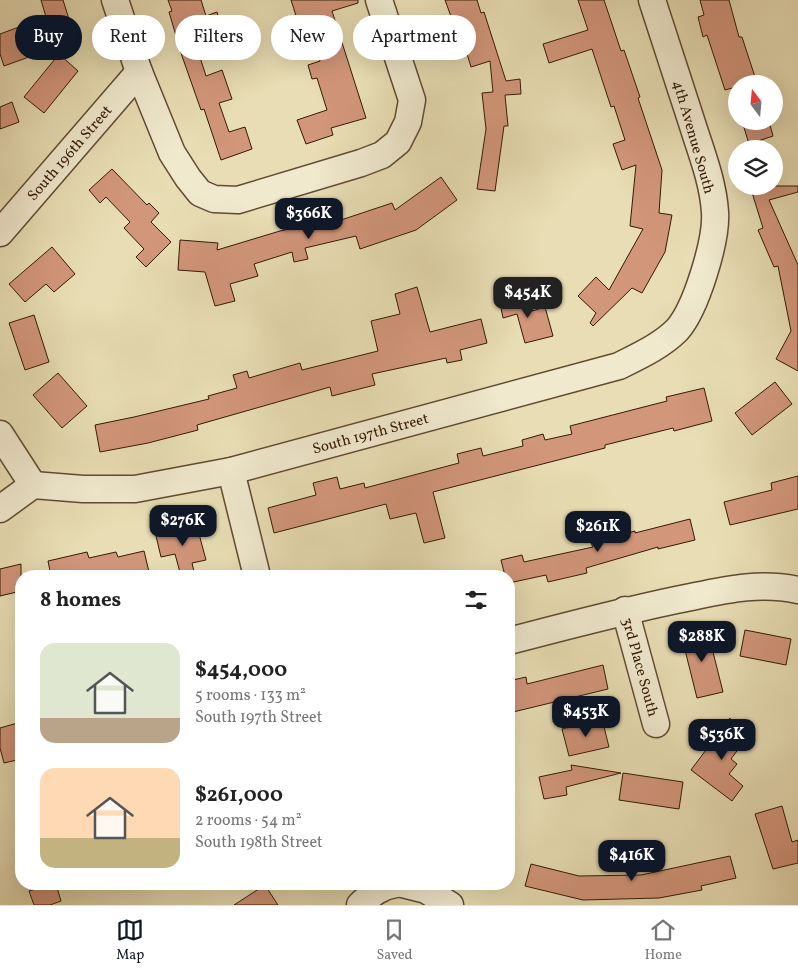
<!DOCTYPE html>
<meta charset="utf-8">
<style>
:root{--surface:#fff;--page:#f6f6f6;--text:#222;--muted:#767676;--line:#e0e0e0;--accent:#111827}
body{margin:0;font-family:Vollkorn,serif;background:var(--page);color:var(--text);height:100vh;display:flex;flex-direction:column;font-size:19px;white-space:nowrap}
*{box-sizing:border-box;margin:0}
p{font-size:16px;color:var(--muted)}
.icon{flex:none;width:28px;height:28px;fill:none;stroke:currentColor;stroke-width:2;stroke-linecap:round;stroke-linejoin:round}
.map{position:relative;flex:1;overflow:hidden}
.sheet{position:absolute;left:15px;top:570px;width:500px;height:320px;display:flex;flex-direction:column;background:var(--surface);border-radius:20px;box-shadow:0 5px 20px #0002}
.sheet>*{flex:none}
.banner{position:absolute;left:15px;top:15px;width:500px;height:45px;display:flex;gap:10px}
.needle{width:32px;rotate:344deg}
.buttons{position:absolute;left:728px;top:75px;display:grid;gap:10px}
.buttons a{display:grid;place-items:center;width:55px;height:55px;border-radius:50%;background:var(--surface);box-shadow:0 5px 20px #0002;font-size:25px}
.price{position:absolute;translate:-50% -42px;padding:0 11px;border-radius:10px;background:var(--accent);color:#fff;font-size:16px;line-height:32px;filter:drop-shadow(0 1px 2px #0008)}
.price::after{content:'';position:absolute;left:50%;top:30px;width:15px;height:11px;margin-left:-8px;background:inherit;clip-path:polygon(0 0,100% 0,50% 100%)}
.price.on{background:#222;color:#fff}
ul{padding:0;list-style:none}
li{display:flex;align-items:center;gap:15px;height:125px;padding:0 25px}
li span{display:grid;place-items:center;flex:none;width:140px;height:100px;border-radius:15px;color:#555}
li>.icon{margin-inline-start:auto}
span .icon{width:60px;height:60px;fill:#fffc;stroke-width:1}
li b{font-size:21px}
h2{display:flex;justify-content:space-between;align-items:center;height:60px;padding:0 25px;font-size:21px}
.chip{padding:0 18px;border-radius:22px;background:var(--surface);box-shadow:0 5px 20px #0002;font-size:18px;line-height:45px}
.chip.on{background:var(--accent);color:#fff}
.dock{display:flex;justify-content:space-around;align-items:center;height:70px;border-top:1px solid var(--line);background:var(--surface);font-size:14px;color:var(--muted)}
.dock a{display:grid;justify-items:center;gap:2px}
.dock .on{color:var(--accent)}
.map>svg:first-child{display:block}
.building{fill:#d2967b;stroke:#331a05}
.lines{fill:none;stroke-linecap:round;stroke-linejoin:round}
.minor-casing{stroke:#604b31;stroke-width:29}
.minor{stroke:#f0e9ce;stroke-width:26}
.labels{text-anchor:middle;stroke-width:4.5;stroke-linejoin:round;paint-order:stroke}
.street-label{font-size:15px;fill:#331a05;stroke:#f0e9ce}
</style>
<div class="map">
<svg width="798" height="905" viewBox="0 0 798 905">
<rect width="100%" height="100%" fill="#e8ddb4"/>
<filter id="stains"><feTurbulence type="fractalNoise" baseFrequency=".004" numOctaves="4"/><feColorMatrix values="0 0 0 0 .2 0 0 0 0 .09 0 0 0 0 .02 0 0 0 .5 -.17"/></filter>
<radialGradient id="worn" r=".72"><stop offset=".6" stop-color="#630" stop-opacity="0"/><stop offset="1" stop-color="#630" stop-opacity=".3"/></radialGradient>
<!-- building -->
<g class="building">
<polygon points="41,0 63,0 74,35 47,45 51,49 4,66 0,54 0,34 46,17"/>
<polygon points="168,0 201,0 206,16 217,12 225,39 197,48 206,76 222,70 232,99 219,103 229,132 245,127 252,149 221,160 204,109 201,110 182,56 169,12 172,11"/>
<polygon points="291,0 358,0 358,3 332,11 366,118 331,128 333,135 306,144 297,120 327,110 317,78 312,79 308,65 320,61 307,19 298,22"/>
<polygon points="445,0 477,0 481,13 484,12 506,81 520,79 521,94 505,95 508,126 504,126 495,191 477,189 486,129 482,93 493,92 490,61 471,67 464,44 450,49 442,26 453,22"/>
<polygon points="578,0 604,0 621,51 624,50 640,97 638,98 662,170 659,213 672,215 665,252 642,293 632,288 593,326 590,323 596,313 578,296 596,277 609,290 643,229 630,226 636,165 622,170 613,144 625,140 614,106 611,107 592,49 549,63 543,44 588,30"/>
<polygon points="700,0 729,0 739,37 742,37 756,80 745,84 736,84 736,87 725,90 707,35 703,37 698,17 704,15"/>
<polygon points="59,54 78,71 44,113 24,97"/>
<polygon points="12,102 19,122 0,129 0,107"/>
<polygon points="742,121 769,121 773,136 749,144"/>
<polygon points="112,169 147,205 149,203 159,213 151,222 171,242 146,267 136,257 144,249 124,228 130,222 106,197 100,203 89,190"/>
<polygon points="441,177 457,200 416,230 360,249 356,236 305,248 308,259 294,262 292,252 254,264 258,276 230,284 235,301 215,306 205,272 178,270 180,240 218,243 217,250 280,231 328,220 329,224 392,203 395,210"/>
<polygon points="750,186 798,186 798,192 769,200 798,265 798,371 776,359 791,331 778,266 774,267 758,230 763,228"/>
<polygon points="52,247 75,274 54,292 46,284 25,302 9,284"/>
<polygon points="417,287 430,332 481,319 487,343 460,350 462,360 447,363 446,358 372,374 375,385 332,396 330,387 197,425 198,430 148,443 100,452 95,425 134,417 209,399 208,396 237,388 233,375 247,371 249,378 300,363 302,370 378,351 371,321 400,314 395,294"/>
<polygon points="528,296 532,311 545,307 553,336 525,343 517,314 503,318 500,303"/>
<polygon points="34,315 49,362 25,370 9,323"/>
<polygon points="58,373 87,406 62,428 33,395"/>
<polygon points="775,382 792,404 752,435 735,413"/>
<polygon points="704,388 712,421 674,431 673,428 605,445 605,448 433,492 445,538 424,543 416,513 390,519 386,504 274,533 268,508 316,495 313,483 337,477 340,489 364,483 365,488 459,463 457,454 481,448 483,456 523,446 522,440 543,434 545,440 572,434 570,426 667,401 666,397"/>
<polygon points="798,476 798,509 730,525 724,502 772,490 771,483"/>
<polygon points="195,519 206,560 192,563 195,576 181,576 175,554 161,557 156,536 183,529 182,523"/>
<polygon points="690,519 695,540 658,549 658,547 586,568 587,573 548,582 546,575 509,583 509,576 505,576 501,560 522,555 524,562 593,547 591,543 635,531 635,533"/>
<polygon points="144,551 150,576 51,576 48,561 87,552 89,558 116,552 118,557"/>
<polygon points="21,564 21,591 0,596 0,569"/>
<polygon points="707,628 723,692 697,698 681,634"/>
<polygon points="745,630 791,639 786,665 740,656"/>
<polygon points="603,665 608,689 509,713 509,681 526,677 527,684"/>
<polygon points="730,718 731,722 748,736 731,759 737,764 729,774 743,786 732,801 691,770 726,723 727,719 728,720"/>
<polygon points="602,719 609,747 569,756 562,729"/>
<polygon points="21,722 21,759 4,763 0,748 0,728"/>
<polygon points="571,765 621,773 566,787 567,795 544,799 539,777 572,770"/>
<polygon points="623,773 683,782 679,809 619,800"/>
<polygon points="782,806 792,842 798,840 798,863 773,869 755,814"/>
<polygon points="730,856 736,878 701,886 702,890 659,898 583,900 525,886 531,864 579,876 641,875"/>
<polygon points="51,884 56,884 61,901 50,905 34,905 29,891"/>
<polygon points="265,885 278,905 234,905"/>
</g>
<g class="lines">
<!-- minor casing -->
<g class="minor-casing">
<g id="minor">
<polyline points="115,0 139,72 172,153 188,178 200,193 214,199 238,200 361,163 382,155 398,142 408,122 412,100 379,0"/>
<path id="s1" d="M 0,233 L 139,72"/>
<polyline points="0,434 33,485"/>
<polyline points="231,471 257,576"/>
<path id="s2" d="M 0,509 L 33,485 L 83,489 L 135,489 L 231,471 L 619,366 C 639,356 661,346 677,330 C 696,309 717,240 715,212 C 713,181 701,152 692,123 C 679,82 665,41 652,0"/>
<path id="s3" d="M 625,610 L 656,724"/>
<path d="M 509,641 C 566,626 623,611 681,599 C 721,591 757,581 798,590"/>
<polyline points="402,884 426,890 450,905"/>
<path d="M 360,905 C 371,894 381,886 396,884"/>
</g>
</g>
<!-- minor -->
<use href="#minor" class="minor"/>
</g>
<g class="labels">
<!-- street labels -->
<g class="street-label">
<text transform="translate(694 137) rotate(74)" y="5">4th Avenue South</text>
<text dy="5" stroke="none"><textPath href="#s1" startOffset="106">South 196th Street</textPath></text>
<text dy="5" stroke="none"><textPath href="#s2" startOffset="385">South 197th Street</textPath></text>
<text dy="5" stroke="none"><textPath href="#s3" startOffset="59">3rd Place South</textPath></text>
</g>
</g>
<rect width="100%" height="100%" filter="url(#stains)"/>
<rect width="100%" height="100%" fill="url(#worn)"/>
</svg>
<div class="buttons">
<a><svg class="needle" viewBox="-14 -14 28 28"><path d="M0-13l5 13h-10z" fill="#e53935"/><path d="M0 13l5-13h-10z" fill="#767676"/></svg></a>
<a><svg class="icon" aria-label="layers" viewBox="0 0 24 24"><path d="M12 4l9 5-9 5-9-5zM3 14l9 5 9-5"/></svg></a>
</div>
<b class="price" style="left:309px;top:240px">$366K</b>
<b class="price on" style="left:528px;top:319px">$454K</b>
<b class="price" style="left:183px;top:547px">$276K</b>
<b class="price" style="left:598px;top:553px">$261K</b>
<b class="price" style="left:702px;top:663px">$288K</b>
<b class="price" style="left:586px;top:738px">$453K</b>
<b class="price" style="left:722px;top:761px">$536K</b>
<b class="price" style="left:632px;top:882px">$416K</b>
<div class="banner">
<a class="chip on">Buy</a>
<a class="chip">Rent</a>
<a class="chip">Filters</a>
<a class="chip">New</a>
<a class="chip">Apartment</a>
</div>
<section class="sheet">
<h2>8 homes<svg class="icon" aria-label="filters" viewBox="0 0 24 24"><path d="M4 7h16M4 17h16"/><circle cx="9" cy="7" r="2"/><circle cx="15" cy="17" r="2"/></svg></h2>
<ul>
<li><span style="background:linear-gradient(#dfe7d0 75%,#b9a48a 0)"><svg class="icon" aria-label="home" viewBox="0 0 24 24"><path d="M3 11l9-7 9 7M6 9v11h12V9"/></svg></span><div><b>$454,000</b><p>5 rooms · 133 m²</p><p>South 197th Street</p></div></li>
<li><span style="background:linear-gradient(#ffd9b3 70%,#c2b280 0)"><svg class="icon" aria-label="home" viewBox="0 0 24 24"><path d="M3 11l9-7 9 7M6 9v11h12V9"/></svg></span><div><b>$261,000</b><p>2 rooms · 54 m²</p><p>South 198th Street</p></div></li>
</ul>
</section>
</div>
<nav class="dock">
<a class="on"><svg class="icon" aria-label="map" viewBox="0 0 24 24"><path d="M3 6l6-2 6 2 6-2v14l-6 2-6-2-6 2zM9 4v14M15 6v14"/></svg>Map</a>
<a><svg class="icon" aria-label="saved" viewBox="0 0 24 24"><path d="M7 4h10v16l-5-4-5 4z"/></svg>Saved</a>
<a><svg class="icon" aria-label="home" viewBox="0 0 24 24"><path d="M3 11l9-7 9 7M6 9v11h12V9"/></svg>Home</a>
</nav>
